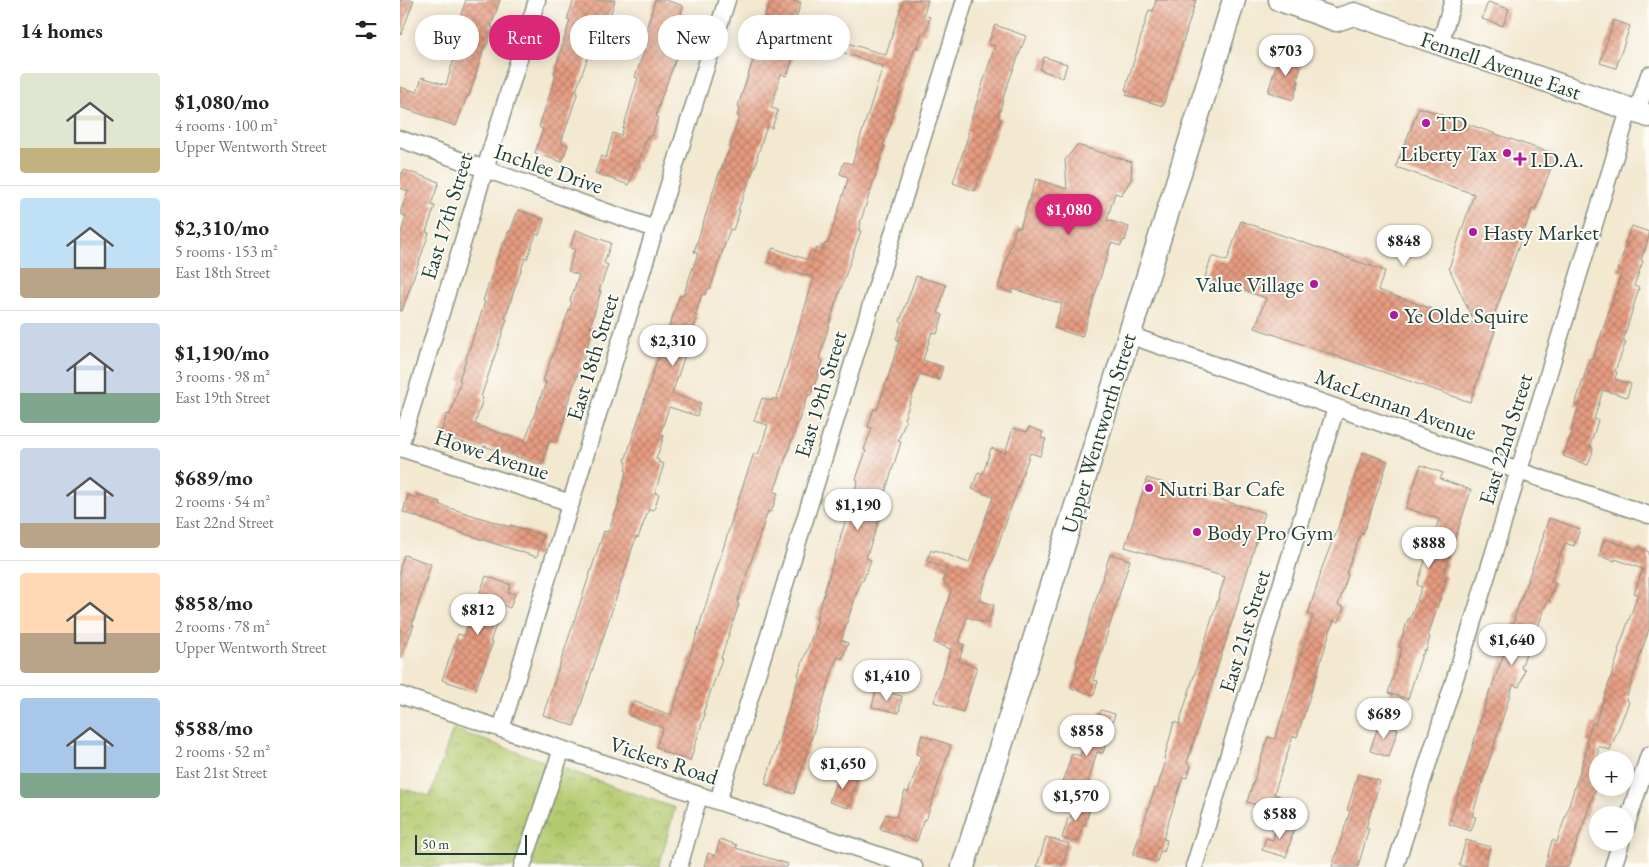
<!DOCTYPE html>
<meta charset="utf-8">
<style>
:root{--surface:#fff;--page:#f2f2f2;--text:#222;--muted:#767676;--line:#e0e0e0;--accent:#db2777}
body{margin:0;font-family:"EB Garamond",serif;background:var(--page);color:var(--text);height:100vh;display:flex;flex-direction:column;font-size:19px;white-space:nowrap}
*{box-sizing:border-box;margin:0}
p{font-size:16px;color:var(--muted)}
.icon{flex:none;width:28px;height:28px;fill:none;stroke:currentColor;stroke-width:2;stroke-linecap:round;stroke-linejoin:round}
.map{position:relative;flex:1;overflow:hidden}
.details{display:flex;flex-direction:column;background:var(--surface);width:400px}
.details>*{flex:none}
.banner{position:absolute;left:15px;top:15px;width:475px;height:45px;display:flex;gap:10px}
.buttons{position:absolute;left:1189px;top:751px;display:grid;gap:10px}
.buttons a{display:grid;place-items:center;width:45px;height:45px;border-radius:50%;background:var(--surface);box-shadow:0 2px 12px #0003;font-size:25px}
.scale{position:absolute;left:15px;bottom:12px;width:112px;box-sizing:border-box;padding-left:5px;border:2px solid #1f3d34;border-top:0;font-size:14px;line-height:18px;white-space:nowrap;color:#1f3d34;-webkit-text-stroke:4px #fdfcf7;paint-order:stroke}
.price{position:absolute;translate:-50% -42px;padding:0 11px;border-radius:18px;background:#fff;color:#222;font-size:16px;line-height:32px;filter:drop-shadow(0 1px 2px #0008)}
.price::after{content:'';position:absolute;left:50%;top:30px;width:15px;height:11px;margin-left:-8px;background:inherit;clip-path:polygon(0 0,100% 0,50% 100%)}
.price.active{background:var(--accent);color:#fff}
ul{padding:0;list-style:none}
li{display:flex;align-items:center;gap:15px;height:125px;padding:0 20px}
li+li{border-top:1px solid var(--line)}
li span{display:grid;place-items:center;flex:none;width:140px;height:100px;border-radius:5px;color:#555}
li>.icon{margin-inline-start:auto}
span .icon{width:60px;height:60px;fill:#fffc;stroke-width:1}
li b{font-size:21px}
h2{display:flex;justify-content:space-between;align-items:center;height:60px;padding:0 20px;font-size:21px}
.chip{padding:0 18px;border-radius:22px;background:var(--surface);box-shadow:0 2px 12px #0003;font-size:18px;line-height:45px}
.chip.active{background:var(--accent);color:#fff}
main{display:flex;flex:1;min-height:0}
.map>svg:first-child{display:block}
.park{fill:url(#park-crowns);stroke:#698350}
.building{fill:url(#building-cross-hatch)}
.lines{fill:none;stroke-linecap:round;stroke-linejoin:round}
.street-casing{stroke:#899282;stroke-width:19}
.secondary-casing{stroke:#899282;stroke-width:25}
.street{stroke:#fff;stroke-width:16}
.secondary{stroke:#fff;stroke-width:22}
.poi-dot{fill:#b5179e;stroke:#fdfcf7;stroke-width:2}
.labels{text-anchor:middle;stroke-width:4;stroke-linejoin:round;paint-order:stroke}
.street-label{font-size:22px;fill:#1f3d34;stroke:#fdfcf7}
.poi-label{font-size:22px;fill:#1f3d34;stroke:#fdfcf7;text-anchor:start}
</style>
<main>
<section class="details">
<h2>14 homes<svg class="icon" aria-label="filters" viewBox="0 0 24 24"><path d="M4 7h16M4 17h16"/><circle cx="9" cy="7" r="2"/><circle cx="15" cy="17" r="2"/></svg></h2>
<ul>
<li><span style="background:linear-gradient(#dfe7d0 75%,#c2b280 0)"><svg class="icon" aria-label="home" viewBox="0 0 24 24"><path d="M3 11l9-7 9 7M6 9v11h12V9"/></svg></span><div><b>$1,080/mo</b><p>4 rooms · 100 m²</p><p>Upper Wentworth Street</p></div></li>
<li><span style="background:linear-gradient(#bfe0f5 70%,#b9a48a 0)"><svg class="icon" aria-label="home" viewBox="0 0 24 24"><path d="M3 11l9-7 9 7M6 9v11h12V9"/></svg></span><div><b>$2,310/mo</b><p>5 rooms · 153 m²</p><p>East 18th Street</p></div></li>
<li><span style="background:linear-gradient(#c9d6e8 70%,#7fa58c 0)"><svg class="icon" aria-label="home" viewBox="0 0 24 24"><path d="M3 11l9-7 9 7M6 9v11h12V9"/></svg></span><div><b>$1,190/mo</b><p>3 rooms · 98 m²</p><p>East 19th Street</p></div></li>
<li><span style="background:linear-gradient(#c9d6e8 75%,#b9a48a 0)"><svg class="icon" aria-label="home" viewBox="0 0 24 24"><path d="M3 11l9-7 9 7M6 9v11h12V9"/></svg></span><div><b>$689/mo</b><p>2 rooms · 54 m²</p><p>East 22nd Street</p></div></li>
<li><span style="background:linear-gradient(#ffd9b3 60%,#b9a48a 0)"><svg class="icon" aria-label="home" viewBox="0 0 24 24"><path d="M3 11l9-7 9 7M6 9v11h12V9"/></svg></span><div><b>$858/mo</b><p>2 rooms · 78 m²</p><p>Upper Wentworth Street</p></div></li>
<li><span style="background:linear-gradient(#a9c7e8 75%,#7fa58c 0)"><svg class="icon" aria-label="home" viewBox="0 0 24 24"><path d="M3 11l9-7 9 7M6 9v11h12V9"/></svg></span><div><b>$588/mo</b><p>2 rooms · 52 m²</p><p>East 21st Street</p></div></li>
</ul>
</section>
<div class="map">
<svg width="1249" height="867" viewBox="0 0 1249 867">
<defs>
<pattern id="park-crowns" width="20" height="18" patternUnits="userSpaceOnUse" patternTransform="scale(1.25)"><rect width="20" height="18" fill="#b3c96d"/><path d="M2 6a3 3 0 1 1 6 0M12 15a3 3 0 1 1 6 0" fill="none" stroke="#91a45a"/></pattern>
<pattern id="building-cross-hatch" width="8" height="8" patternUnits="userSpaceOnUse" patternTransform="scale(1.25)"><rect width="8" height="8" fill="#e69b80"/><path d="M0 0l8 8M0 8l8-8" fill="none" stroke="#ba806a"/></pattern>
</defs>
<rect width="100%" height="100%" fill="#fdfcf7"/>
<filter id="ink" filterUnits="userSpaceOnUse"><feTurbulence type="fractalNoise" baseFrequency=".02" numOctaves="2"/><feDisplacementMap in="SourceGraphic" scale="10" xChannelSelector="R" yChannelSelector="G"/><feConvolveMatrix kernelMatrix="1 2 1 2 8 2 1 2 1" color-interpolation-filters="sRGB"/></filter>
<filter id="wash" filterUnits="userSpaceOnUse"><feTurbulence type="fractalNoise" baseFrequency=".0096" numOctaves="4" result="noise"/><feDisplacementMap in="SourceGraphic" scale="20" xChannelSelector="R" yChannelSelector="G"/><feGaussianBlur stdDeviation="1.12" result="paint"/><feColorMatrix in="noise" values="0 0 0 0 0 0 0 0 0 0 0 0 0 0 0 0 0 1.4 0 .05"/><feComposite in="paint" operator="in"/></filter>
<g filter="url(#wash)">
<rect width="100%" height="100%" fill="#f3e8d0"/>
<!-- park -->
<polygon class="park" points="53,729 275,808 259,867 0,867 0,788 30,796"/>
<g id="blocks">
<!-- building -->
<g class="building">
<polygon points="0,0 14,0 1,35 0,34"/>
<polygon points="66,0 100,0 91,27 93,27 87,45 85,45 69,96 67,96 56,126 0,107 0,87 17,92 22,77 46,85 61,36 54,34"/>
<polygon points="174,0 215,0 205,32 201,31 191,59 188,57 176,91 178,92 161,143 168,145 162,162 135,153 143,129 139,127 156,75 154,74 170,20 167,19"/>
<polygon points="255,0 266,0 283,6 281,14 288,16 280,40 283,41 261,98 256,116 258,117 252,136 247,136 239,162 237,161 229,185 195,173 201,156 206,158 213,133 221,136 238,78 235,77 245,49 241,48"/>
<polygon points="371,0 393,0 401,3 384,54 393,58 387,76 381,74 371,108 378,110 372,128 367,126 357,157 357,161 338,210 340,210 333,230 330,229 310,289 308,288 305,295 302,294 295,316 298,316 272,394 301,403 297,416 269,407 260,435 264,436 256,459 259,460 258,462 264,464 255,493 259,494 254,510 249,509 238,538 236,537 174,726 143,715 204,531 208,532 220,501 218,500 227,471 225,470 227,462 225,461 257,360 258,360 280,295 283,296 298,253 294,252 318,176 332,143 330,143 340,116 337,116 340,107 338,106 360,39 360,29"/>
<polygon points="503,0 528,0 524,15 530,17 525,34 522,33 517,48 515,47 491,119 492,120 483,146 485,146 460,223 461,223 459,231 461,231 435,305 419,359 423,361 411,395 408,395 396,428 374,492 378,493 371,512 368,511 337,603 339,604 321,658 322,659 303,713 305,714 290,761 261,751 262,749 256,747 263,728 228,715 233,701 271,715 295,640 338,500 354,453 358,455 368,425 354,421 362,398 372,401 373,398 376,400 414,278 368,262 373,248 411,261 416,248 423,250 425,243 428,244 448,179 448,177 440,174 444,162 452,164 483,66 444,53 447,43 486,55"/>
<polygon points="756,0 796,0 763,106 726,95 728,91 725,90 749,10 753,11"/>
<polygon points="1088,2 1109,9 1103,26 1082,19"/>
<polygon points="1214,20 1230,26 1216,68 1200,63"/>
<polygon points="595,25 626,36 605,92 598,118 601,119 581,172 575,191 553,183 569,133 567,132 595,46 588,44"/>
<polygon points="884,53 903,59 897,80 899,81 893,100 868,92 878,59 882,60"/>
<polygon points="644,57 667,64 663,78 640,70"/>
<polygon points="1019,107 1156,155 1135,210 1132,209 1089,329 1095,331 1070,402 855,328 866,298 805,277 812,256 827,261 841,221 985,271 978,290 1075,324 1049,268 1074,194 996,167"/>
<polygon points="677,145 732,162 731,180 721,195 715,193 707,220 729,227 725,241 723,240 721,246 711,243 682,337 654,328 662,304 613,289 612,293 598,288 616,227 620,228 636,179 667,189 665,160"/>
<polygon points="4,170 39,182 31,205 35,206 26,232 29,233 2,311 0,311 0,236 6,217 0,213 8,191 0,188 0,173 2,174"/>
<polygon points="118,210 144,219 139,235 136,234 127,259 125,258 105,318 107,319 81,397 83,398 75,424 81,427 125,441 146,382 143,381 172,302 170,301 179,275 168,271 175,249 170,248 176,230 211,243 204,263 208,265 199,291 201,291 190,327 194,328 166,407 168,408 157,442 149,441 142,465 84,446 83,449 40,435 47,414 50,415 61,381 59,380 85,302 83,301 92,273 104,241 105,242 108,232 110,232"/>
<polygon points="1232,226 1249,232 1249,237 1241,260 1243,261 1234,286 1239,288 1223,341 1226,342 1215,371 1217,372 1215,379 1231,384 1227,397 1203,390 1194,419 1198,420 1190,446 1193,448 1192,451 1193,451 1188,465 1163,456 1173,431 1171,430 1179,406 1175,405 1190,358 1193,359 1222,272 1217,270 1227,244 1225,243"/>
<polygon points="516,276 546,285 538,313 543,315 537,334 532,332 523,360 543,367 539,380 520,374 504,419 506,420 498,441 501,442 483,499 486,500 466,558 471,560 463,581 461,580 441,640 448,643 442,659 438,657 436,660 394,794 365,784 399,676 398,675 418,620 416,619 425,592 424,592 441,537 440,537 450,509 448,509 458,480 456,479 466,451 464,450 472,428 468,427 474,408 477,410 489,375 499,340 496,339 502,322 500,321"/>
<polygon points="629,427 643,432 641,438 646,439 640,456 630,453 579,600 594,605 588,624 567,617 559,643 564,645 559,661 577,667 563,712 534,702 551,649 534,643 551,591 543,580 547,569 527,561 531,550 534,552 535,550 569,563 593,497 572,489 578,472 583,474 591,448 605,453 613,428 627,432"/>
<polygon points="963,452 988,461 963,534 961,533 946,574 948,575 938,605 944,607 939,622 934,620 933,622 897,737 893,736 874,794 882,797 878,811 847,802 868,737 875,739 913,616 908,614 921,573 920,573 934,537 935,537"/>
<polygon points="1021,465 1043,473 1040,479 1071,490 1043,575 1047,577 1028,636 1030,637 1026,651 1024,650 1023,655 1022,654 1008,699 988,693 1002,648 999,647 1008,619 1010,619 1022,587 1017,585 1039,519 1006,508"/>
<polygon points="747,478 865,513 831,625 790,753 787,763 791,766 787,778 783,777 763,839 767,840 763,852 760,851 757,862 733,855 755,788 757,789 766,760 764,759 774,722 779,724 825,577 725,547"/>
<polygon points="17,494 40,502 40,505 72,515 110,527 110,525 143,536 137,557 71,536 3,512 8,495 16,498"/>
<polygon points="1149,518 1180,529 1174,546 1165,543 1151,581 1155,583 1149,601 1147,601 1138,627 1135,626 1121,668 1125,670 1119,687 1113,685 1072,816 1076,817 1071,831 1049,824 1090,689 1091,689 1106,648 1105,648 1115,619 1114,618 1144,535 1143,535"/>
<polygon points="1204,539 1238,550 1239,548 1249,552 1249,629 1226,699 1229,702 1210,750 1198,746 1198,782 1168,867 1145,867 1152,840 1157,842 1189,743 1186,742 1192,723 1195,724 1210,680 1219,652 1218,651 1238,594 1234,593 1243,569 1215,559 1215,561 1199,556"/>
<polygon points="710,554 730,560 693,680 698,681 694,695 671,688 678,666 676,665"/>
<polygon points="4,555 31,564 12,625 14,625 1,658 0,658 0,568"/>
<polygon points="86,576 111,585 108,592 115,594 110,608 103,605 90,642 93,642 75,691 42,680 58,634 64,636"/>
<polygon points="476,690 502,696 499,713 472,707"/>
<polygon points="701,710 715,714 703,753 697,752 683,799 660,792 672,753 680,756 689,727 695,729"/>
<polygon points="979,723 998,729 989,757 970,751"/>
<polygon points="522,735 551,745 526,820 524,819 517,841 480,829 486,814 496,817 505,791 508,793 521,756 516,754"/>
<polygon points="439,772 457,778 448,808 429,802"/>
<polygon points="958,774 980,781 966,828 969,828 958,867 932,867 950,811 947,810"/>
<polygon points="676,801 691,805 685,825 683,824 677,842 662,838 668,818 670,819"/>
<polygon points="878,821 895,826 886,857 862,850 866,838 873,840"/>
<polygon points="646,837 669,844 662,867 637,867"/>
<polygon points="320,839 337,845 336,848 388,864 387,867 304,867 308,853 315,856"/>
<polygon points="1066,840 1090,847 1085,867 1066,867 1059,865"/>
</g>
</g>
</g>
<g filter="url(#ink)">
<use href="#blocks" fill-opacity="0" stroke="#899282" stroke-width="1"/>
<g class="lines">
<!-- street casing -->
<g class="street-casing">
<g id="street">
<polyline points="1040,44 1053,0"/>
<polyline points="1237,112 1249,75"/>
<polyline points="0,139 255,229"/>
<polyline points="729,335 1069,454 1249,515"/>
<polyline points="0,446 137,0"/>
<polyline points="0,448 171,503"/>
<polyline points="0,695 514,867"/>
<polyline points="101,729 255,229 327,0"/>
<polyline points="318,801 565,0"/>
<polyline points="1225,830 1249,755"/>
<polyline points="122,867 162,749"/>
<polyline points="279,867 299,796"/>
<polyline points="794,867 936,408"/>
<polyline points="995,867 1069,634 1229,110"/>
<polyline points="1213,867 1221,842"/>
</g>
</g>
<!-- secondary casing -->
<g class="secondary-casing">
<g id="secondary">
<polyline points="880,0 936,20 954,14 1249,116"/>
<polyline points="563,867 834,0"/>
</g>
</g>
<!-- street -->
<use href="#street" class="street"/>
<!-- secondary -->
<use href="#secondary" class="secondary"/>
</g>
</g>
<!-- markers -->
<g class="poi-dot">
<circle cx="1026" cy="123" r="5"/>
<circle cx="1107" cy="153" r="5"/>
<path d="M1117.5 151.5h5v5h5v5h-5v5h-5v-5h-5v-5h5z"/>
<circle cx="1073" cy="232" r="5"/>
<circle cx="914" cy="284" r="5"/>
<circle cx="994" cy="315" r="5"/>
<circle cx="749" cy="488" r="5"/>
<circle cx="797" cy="532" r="5"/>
</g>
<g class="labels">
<!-- street labels -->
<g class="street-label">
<text transform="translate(1101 65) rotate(19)" y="8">Fennell Avenue East</text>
<text transform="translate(149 168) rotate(19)" y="8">Inchlee Drive</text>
<text transform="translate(46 216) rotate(-73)" y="8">East 17th Street</text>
<text transform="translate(192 357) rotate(-73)" y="8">East 18th Street</text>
<text transform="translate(420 394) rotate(-73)" y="8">East 19th Street</text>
<text transform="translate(996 404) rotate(20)" y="8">MacLennan Avenue</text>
<text transform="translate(698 433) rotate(-73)" y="8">Upper Wentworth Street</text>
<text transform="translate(1105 439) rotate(-73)" y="8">East 22nd Street</text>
<text transform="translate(92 454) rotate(18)" y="8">Howe Avenue</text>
<text transform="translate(844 631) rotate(-73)" y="8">East 21st Street</text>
<text transform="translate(264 760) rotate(18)" y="8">Vickers Road</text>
</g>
<!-- poi labels -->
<g class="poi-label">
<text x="1036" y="131">TD</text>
<text x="1097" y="161" text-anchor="end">Liberty Tax</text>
<text x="1130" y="167">I.D.A.</text>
<text x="1083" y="240">Hasty Market</text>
<text x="904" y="292" text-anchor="end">Value Village</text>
<text x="1004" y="323">Ye Olde Squire</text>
<text x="759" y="496">Nutri Bar Cafe</text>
<text x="807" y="540">Body Pro Gym</text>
</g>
</g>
</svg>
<div class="buttons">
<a>+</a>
<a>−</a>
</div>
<div class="scale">50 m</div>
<b class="price" style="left:886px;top:77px">$703</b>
<b class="price active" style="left:669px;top:236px">$1,080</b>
<b class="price" style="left:1004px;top:267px">$848</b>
<b class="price" style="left:273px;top:367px">$2,310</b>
<b class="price" style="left:458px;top:531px">$1,190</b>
<b class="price" style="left:1029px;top:569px">$888</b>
<b class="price" style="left:78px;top:636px">$812</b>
<b class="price" style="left:1112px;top:666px">$1,640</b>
<b class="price" style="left:487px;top:702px">$1,410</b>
<b class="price" style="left:984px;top:740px">$689</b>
<b class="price" style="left:687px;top:757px">$858</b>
<b class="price" style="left:443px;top:790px">$1,650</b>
<b class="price" style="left:676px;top:822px">$1,570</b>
<b class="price" style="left:880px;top:840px">$588</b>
<div class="banner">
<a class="chip">Buy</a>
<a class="chip active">Rent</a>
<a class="chip">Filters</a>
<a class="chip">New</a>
<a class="chip">Apartment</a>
</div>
</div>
</main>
